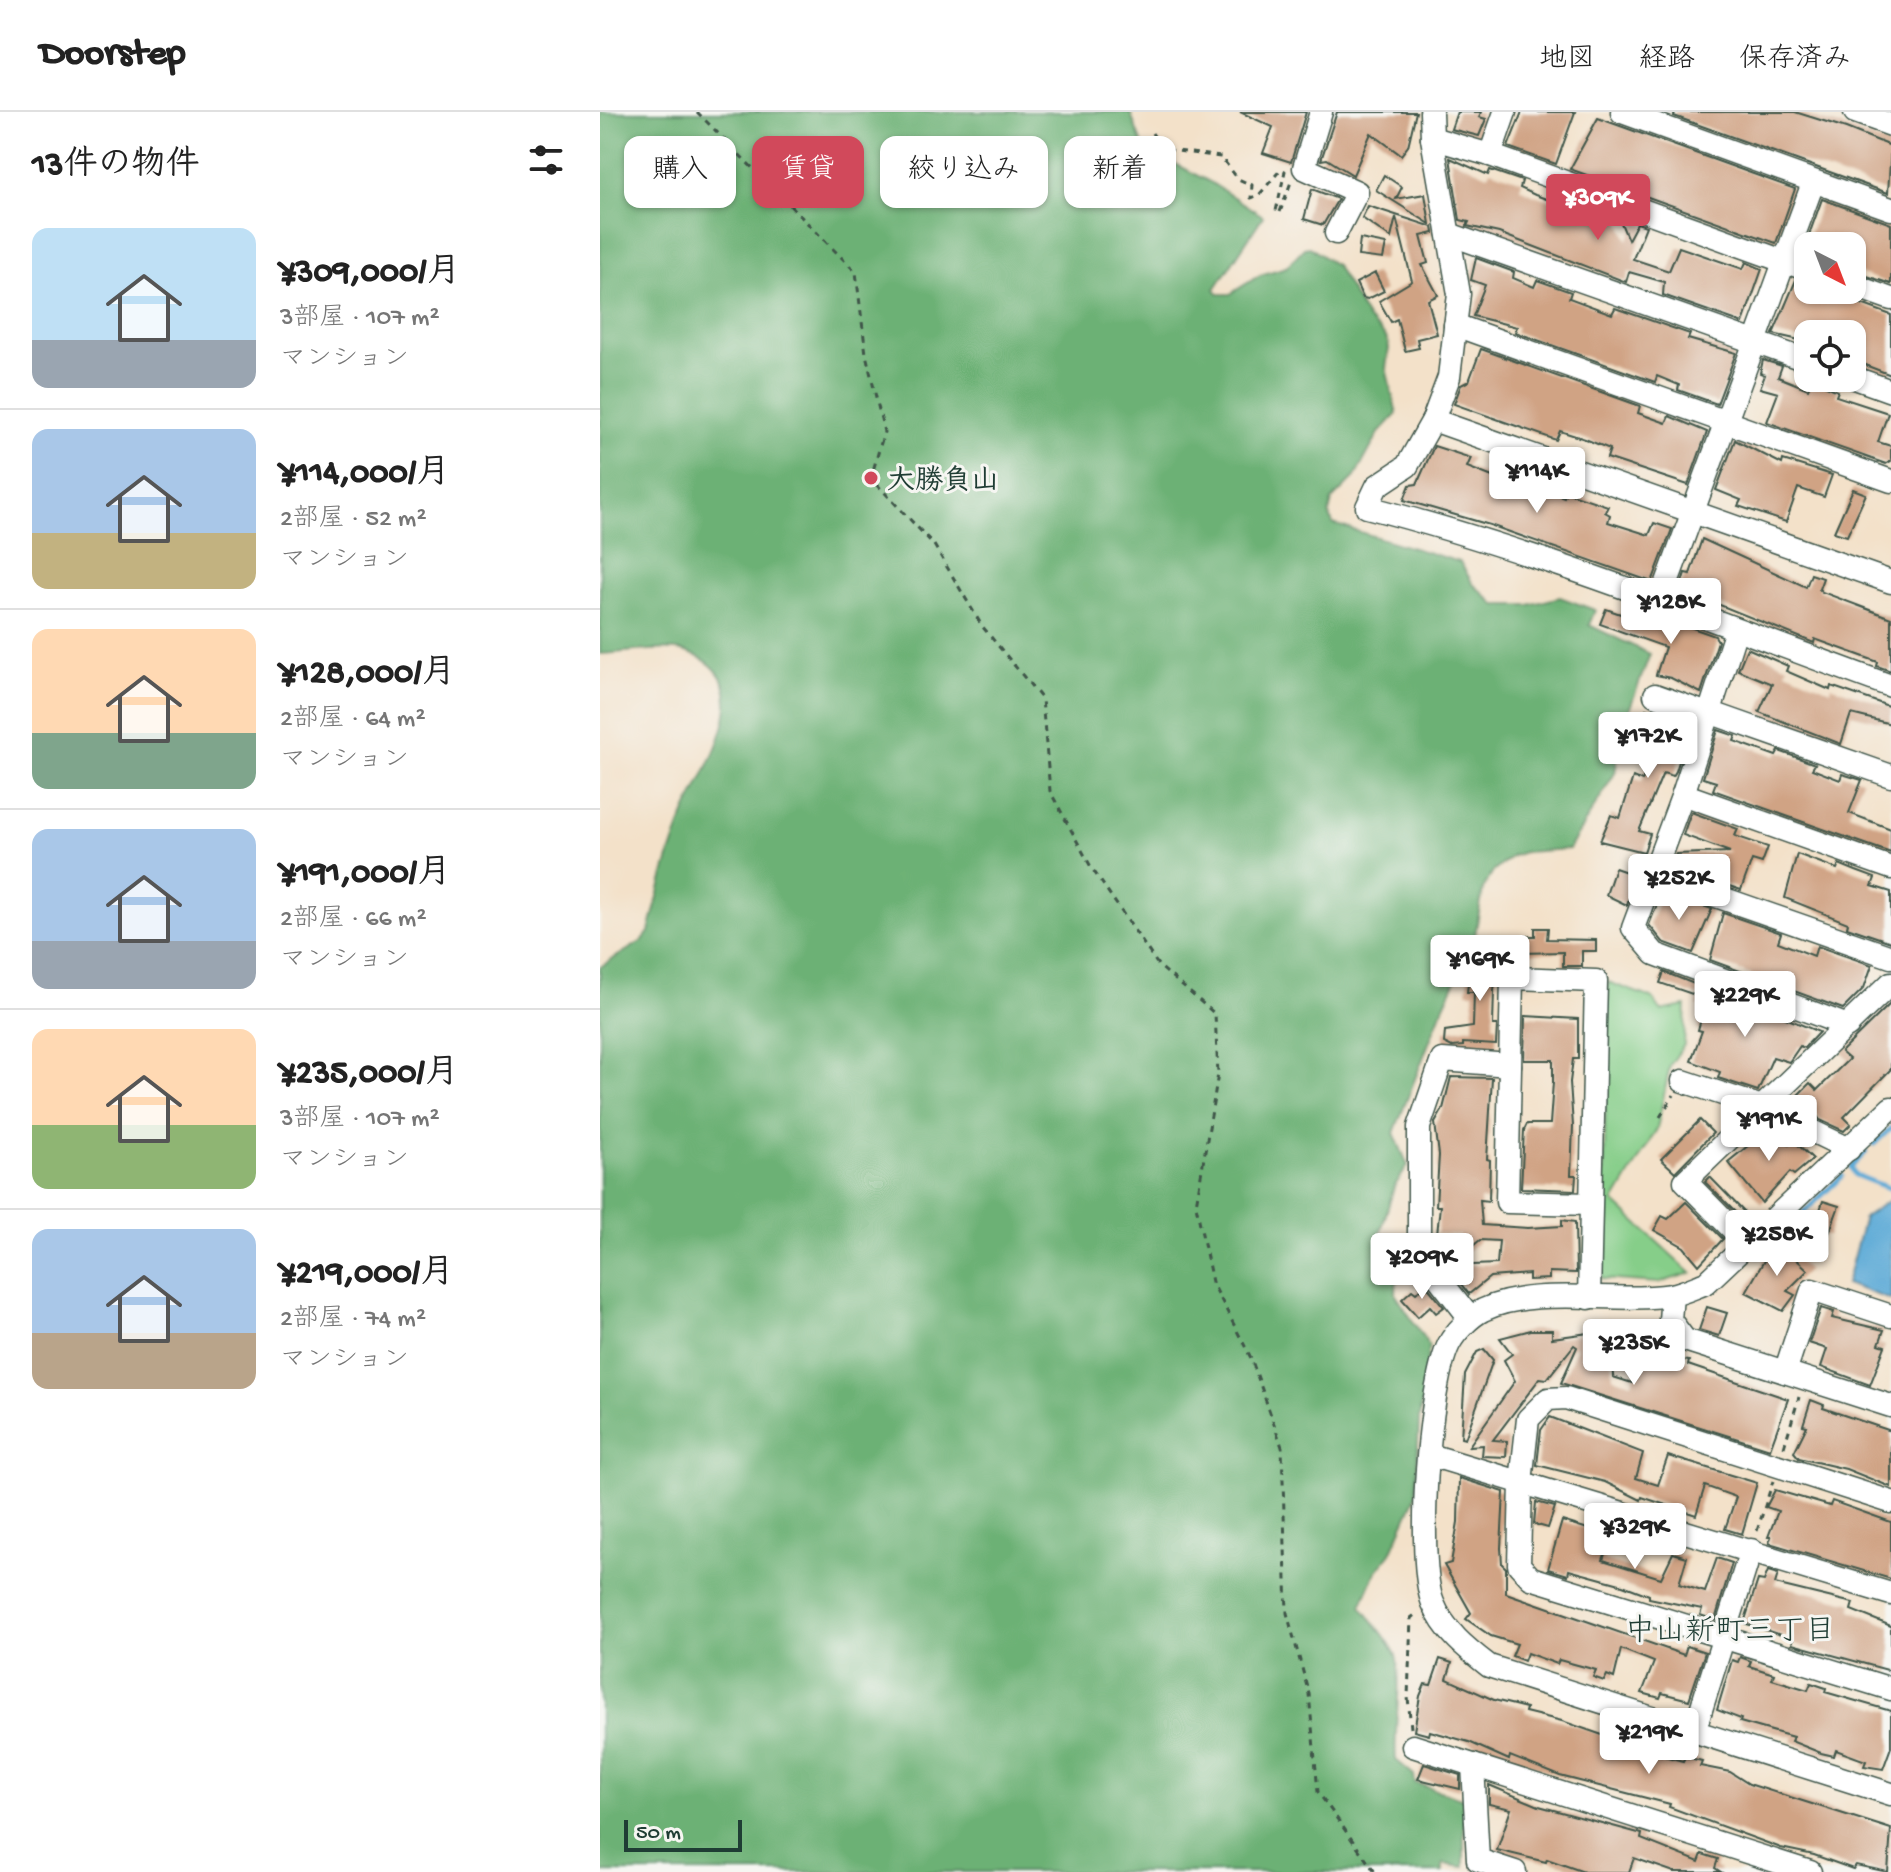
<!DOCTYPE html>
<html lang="ja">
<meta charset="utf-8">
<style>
:root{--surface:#fff;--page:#f6f6f6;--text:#222;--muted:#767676;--line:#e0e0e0;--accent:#d1495b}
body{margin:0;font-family:"Gochi Hand","Klee One",sans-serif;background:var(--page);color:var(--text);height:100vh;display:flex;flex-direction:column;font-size:30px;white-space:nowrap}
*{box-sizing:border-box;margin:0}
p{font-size:26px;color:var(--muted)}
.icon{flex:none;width:44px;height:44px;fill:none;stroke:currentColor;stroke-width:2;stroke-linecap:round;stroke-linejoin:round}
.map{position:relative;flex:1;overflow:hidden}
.sheet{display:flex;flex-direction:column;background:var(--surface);width:600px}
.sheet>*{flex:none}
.top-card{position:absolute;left:24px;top:24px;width:760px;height:72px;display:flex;gap:16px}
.needle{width:52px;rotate:138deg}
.fabs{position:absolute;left:1194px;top:120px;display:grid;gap:16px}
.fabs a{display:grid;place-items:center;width:72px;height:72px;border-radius:16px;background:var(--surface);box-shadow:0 2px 6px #0004;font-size:40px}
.scale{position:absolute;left:24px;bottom:20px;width:118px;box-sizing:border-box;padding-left:8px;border:4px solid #1f3d34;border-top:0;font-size:22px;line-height:28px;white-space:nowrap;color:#1f3d34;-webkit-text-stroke:6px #f6f6f2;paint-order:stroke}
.price{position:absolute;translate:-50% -68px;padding:0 18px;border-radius:8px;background:#fff;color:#222;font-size:26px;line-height:52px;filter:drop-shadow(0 2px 4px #0008)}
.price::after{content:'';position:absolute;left:50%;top:48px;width:24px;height:18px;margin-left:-12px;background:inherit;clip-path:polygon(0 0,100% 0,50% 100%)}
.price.selected{background:var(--accent);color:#fff}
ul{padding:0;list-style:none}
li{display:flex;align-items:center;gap:24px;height:200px;padding:0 32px}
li+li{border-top:2px solid var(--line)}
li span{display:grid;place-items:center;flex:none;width:224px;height:160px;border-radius:16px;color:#555}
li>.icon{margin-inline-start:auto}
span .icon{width:96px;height:96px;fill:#fffc;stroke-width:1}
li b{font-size:34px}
h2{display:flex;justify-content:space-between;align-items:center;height:96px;padding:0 32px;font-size:34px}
.tag{padding:0 28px;border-radius:16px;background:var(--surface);box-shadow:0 2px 6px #0004;font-size:28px;line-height:72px}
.tag.selected{background:var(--accent);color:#fff}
header{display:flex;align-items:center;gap:48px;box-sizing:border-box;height:112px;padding:0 40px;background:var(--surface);border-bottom:2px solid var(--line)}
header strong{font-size:38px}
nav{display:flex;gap:44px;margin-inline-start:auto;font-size:28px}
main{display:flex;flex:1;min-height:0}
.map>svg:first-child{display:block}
.green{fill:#86ce89;stroke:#52865e;stroke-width:2}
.forest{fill:#6cb175;stroke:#467754;stroke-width:2}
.water{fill:#5eabd7;stroke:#3e7486;stroke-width:2}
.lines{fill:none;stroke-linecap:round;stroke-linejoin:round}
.stream{stroke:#5eabd7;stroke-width:5}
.building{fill:#d0a384;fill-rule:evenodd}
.minor-casing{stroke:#3f564a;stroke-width:25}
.path{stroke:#3f564a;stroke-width:3;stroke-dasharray:6 6;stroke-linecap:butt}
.minor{stroke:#fff;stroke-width:22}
.poi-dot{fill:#d1495b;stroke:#f6f6f2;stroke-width:3}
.labels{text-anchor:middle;stroke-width:6;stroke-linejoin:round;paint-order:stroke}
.poi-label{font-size:28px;font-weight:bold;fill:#1f3d34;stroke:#f6f6f2;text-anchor:start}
.neighbourhood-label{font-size:30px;fill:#1f3d34;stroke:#f6f6f2}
</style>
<header>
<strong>Doorstep</strong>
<nav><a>地図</a><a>経路</a><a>保存済み</a></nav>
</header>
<main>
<section class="sheet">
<h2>13件の物件<svg class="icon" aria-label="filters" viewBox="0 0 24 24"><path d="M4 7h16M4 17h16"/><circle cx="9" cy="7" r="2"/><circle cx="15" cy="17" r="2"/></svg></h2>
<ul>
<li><span style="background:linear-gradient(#bfe0f5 70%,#9aa5b1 0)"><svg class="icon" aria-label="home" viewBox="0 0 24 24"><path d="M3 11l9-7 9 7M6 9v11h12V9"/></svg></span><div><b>¥309,000/月</b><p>3部屋 · 107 m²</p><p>マンション</p></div></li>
<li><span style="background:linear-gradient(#a9c7e8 65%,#c2b280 0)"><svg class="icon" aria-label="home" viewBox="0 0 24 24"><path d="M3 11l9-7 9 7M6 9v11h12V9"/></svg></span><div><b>¥114,000/月</b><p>2部屋 · 52 m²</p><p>マンション</p></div></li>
<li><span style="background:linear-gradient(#ffd9b3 65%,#7fa58c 0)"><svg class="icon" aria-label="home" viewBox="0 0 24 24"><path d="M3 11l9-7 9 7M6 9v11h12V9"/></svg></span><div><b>¥128,000/月</b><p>2部屋 · 64 m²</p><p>マンション</p></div></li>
<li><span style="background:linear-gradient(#a9c7e8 70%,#9aa5b1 0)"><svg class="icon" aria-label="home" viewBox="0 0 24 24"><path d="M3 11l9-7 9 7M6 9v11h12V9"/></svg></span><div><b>¥191,000/月</b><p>2部屋 · 66 m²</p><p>マンション</p></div></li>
<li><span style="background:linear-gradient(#ffd9b3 60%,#8fb573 0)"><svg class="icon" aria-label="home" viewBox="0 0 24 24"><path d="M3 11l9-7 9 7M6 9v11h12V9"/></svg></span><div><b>¥235,000/月</b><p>3部屋 · 107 m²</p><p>マンション</p></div></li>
<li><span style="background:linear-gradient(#a9c7e8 65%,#b9a48a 0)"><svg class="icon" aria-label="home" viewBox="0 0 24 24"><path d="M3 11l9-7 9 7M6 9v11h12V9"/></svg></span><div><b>¥219,000/月</b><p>2部屋 · 74 m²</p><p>マンション</p></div></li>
</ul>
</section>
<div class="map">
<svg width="1291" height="1760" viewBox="0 0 1291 1760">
<rect width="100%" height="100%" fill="#f6f6f2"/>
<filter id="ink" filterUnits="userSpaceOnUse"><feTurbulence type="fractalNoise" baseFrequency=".0125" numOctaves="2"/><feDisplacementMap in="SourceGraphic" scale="16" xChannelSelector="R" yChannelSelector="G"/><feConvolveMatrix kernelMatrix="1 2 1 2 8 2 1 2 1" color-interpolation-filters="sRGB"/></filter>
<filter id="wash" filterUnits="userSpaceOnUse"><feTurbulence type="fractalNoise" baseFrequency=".006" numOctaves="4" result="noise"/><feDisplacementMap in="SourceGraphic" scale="32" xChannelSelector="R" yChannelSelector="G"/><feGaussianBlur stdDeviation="1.8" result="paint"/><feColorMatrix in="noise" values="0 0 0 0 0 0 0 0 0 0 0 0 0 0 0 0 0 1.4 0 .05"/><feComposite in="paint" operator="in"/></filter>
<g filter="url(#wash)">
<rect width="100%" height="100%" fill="#f3e1c9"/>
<!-- green -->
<polygon class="green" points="1008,870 1052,886 1061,899 1086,894 1084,933 1070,953 1057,1017 1014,1090 1091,1161 1059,1171 1002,1167"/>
<!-- forest -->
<path class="forest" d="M 0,0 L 530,0 L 543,35 L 610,70 L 663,104 L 615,177 L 619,182 L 630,182 L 660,163 L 686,155 L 704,136 L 710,135 L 736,154 L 768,208 L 786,225 L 789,236 L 786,256 L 797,302 L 779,321 L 755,365 L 732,388 L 729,401 L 733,412 L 860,450 L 873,472 L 896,493 L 929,493 L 960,485 L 995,498 L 989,513 L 1050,542 L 1022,617 L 1015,661 L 969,737 L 924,740 L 912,744 L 893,760 L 883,777 L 874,829 L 841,900 L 794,1021 L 808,1054 L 794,1075 L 778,1129 L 783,1140 L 797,1151 L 796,1183 L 829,1234 L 819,1307 L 816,1384 L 791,1441 L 776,1460 L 761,1494 C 772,1509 787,1525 795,1541 C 804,1559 793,1622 796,1648 L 814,1663 L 815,1671 L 864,1687 L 864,1755 L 843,1752 L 843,1760 L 0,1760 L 0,855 L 42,829 L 49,820 C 59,780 69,739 85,702 C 105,654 168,566 86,540 C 66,534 22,541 0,542 Z"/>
<!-- water -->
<polygon class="water" points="1291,1087 1291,1188 1246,1172 1264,1105"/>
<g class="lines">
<!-- stream -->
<g class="stream">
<polyline points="1274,1032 1291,1016"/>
<polyline points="1266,1040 1251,1055 1255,1063 1291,1077"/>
<polyline points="1196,1108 1242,1064"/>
<polyline points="1159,1144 1178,1127"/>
</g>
</g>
<g id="blocks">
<!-- building -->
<g class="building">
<polygon points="640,0 706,0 691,50 663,41 673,15"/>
<polygon points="737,0 816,0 808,34 801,43 771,21 753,63 727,47 721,48"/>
<polygon points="857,0 881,0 879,5 886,7 879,24 851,17"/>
<polygon points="922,0 975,0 956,52 908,35"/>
<polygon points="1075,0 1195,0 1246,16 1291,34 1288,81 1074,4"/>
<polygon points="998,6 1195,77 1176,131 970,57"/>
<polygon points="850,46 888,63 890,58 922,69 920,76 935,83 1006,108 1008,102 1019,106 1028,128 1037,111 1046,114 1033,147 1069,159 1079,135 1143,157 1146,150 1162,157 1143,211 1063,183 1064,170 1029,160 1026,170 899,121 867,114 869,110 860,108"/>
<polygon points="784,63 802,75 796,87 825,82 830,112 776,78"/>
<polygon points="712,77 738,87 723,113 704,107"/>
<polygon points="1222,87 1291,112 1291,172 1252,159 1252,134 1205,134"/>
<polygon points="768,94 833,115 834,121 821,124 828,151 822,153 838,183 828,188 837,222 817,227 819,236 805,239 797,207 791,210 779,189 812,169 796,105 791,126 762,106"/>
<polygon points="760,127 786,132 783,147 758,144"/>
<polygon points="876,146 914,160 913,166 934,175 937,168 971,180 969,186 1012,202 1015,196 1090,222 1088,227 1136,241 1117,292 1078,278 1079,273 1057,264 1055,270 915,220 917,215 873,204 885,173 871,168"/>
<polygon points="775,161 784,179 768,187 763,186 756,171"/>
<polygon points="1196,168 1208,172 1208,178 1224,178 1291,203 1291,263 1252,248 1252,222 1208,222 1208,230 1173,222"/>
<polygon points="881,237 1040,294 1038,301 1066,311 1069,304 1107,320 1088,373 1007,346 1010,337 985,327 960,319 956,328 854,292 861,273 869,269"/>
<polygon points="1163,248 1182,254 1178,265 1208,277 1211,270 1224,273 1238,279 1236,284 1288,301 1278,330 1291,334 1291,349 1286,352 1167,310 1178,281 1160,276 1165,263 1160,261"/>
<polygon points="1135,328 1182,352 1183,348 1232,363 1224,385 1198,376 1186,410 1138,394 1141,388 1116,378"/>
<polygon points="834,334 871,346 867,355 895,366 903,357 916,362 914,367 964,385 966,380 1008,394 1005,400 1010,403 1008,410 1049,423 1054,411 1072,417 1052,470 890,413 804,388 810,373 817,372"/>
<polygon points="1253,377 1266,382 1247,424 1234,420"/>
<polygon points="1102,427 1206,475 1211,462 1223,466 1219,477 1222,480 1291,506 1291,559 1277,554 1278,550 1215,527 1214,531 1080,477 1085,461 1090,462"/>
<polygon points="1006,497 1038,508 1042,498 1115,524 1118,529 1101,581 1071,566 1056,563 1065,535 1000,512"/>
<polygon points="1147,536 1188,554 1186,559 1230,578 1231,574 1291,595 1291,612 1251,602 1241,632 1159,600 1172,572 1138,558"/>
<polygon points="1046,597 1091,611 1076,659 1073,664 1063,661 1039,719 1050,722 1044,740 1000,729 1011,703 1020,706 1033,665 1042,669 1059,623 1037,616"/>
<polygon points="1118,618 1136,624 1134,629 1176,644 1179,639 1215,652 1212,657 1240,668 1242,662 1262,668 1249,701 1291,717 1291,741 1113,678 1116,670 1103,666"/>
<polygon points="1091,700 1138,717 1135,724 1168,735 1162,751 1152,748 1141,778 1071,754 1076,742 1130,740 1083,723"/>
<polygon points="1197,742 1237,757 1239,752 1256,759 1275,766 1272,774 1291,780 1291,830 1247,815 1248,811 1185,786"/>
<polygon points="1015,756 1035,763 1027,793 1006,783"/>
<polygon points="1062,780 1112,797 1093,841 1063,830 1049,813"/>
<polygon points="1123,801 1181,821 1178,830 1214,844 1217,834 1272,853 1264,876 1243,897 1110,848"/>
<polygon points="935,816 948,816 947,827 996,828 996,839 982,839 982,854 963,854 963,840 921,841 919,824 935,824"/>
<polygon points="876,837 900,837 894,878 893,913 897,913 896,933 863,931 863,934 852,935 844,931 845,919 873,915 874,880 867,880 869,864 876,864"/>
<polygon points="1064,860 1102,875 1098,884 1060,871"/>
<polygon points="1102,875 1181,904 1219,920 1204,936 1200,934 1189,950 1173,945 1158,979 1118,966 1120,960 1091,949 1102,919 1098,918 1104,896 1097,894"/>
<polygon points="1291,891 1291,957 1244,1005 1251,1012 1244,1019 1220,1008 1214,1000 1209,1002 1194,995 1190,991 1210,971 1217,978 1249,947 1241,940"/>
<polygon points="925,904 978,907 978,947 973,947 970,970 973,1014 971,1063 976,1063 975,1078 921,1076 924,1018 927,1012 950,1012 953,970 953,948 924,948"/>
<path d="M 851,965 L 892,966 L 887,1047 L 890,1048 L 889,1089 L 880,1088 L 882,1113 L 928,1116 L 962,1114 L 962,1108 L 975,1110 L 976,1161 L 949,1160 L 949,1167 L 929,1168 L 929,1162 L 890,1165 L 869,1182 L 845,1152 L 840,1139 L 860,1123 L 837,1122 L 840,1094 L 836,1094 L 839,1043 L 835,1011 L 843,997 ZM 880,1128 L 899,1129 L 897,1152 L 849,1154 Z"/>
<polygon points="1100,1008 1113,1021 1075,1060 1061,1047"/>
<polygon points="1169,1017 1189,1032 1193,1028 1213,1047 1194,1063 1190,1060 1162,1091 1128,1050"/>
<polygon points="1110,1065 1146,1102 1141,1106 1105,1070"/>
<polygon points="1223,1089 1239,1094 1228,1124 1213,1120"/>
<polygon points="1086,1090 1123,1127 1099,1153 1084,1135 1054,1118 1062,1104 1068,1107"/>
<polygon points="1180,1132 1208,1158 1187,1179 1195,1183 1183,1199 1146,1180 1165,1147"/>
<polygon points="826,1173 844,1195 836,1201 830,1194 818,1205 802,1187 812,1178 816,1181"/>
<polygon points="1107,1195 1127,1201 1119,1224 1099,1218"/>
<polygon points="1221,1196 1234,1200 1232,1206 1284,1218 1279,1232 1285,1234 1270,1273 1221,1255 1227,1237 1209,1231"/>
<polygon points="931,1218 952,1218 952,1226 996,1220 1041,1221 1038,1239 1012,1237 1013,1265 1032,1271 1045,1240 1072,1250 1074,1247 1089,1249 1088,1253 1188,1287 1170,1337 961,1271 977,1235 974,1233 947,1267 940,1266 893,1328 907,1329 906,1345 882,1344 883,1333 869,1334 915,1269 904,1248 912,1242 900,1226"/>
<polygon points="884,1237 893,1248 865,1327 861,1326 865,1263 877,1240"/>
<polygon points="1211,1288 1224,1293 1223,1296 1291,1319 1291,1375 1246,1357 1199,1346 1194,1340 1207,1314 1203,1313"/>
<polygon points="950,1305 1043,1341 1036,1366 1058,1373 1068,1344 1157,1371 1142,1422 1125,1417 1136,1385 1105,1374 1096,1403 1042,1385 1041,1388 1005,1370 937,1353 941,1318"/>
<polygon points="859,1366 904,1380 901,1436 902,1452 906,1456 906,1481 1084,1543 1087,1534 1105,1540 1089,1588 1062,1581 1060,1586 1042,1581 1054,1550 1021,1537 1014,1566 1007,1563 1004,1569 993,1565 996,1558 959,1548 957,1552 927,1541 924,1549 912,1544 917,1532 891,1524 866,1507 871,1501 844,1453 851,1451 858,1410"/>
<polygon points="1175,1378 1230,1394 1232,1389 1291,1410 1291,1467 1169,1431 1171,1425 1168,1425 1178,1399 1166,1395"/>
<polygon points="936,1390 955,1395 948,1416 934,1412"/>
<polygon points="962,1409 1011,1424 1003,1448 1061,1466 1073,1441 1087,1445 1079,1472 1105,1480 1117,1446 1132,1451 1115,1508 1100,1503 1102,1497 1049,1486 1049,1483 1020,1472 969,1458 968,1463 948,1457"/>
<polygon points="1168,1459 1178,1462 1175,1472 1253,1491 1251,1498 1291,1514 1291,1559 1192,1532 1193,1527 1144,1511 1158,1468 1164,1469"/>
<polygon points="1140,1545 1151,1549 1149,1554 1174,1562 1172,1567 1208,1578 1211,1571 1226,1576 1225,1580 1291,1599 1291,1635 1283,1657 1264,1654 1266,1649 1236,1638 1234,1644 1221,1641 1191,1629 1193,1625 1140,1610 1141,1607 1117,1598 1132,1548 1138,1550"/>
<polygon points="840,1547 852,1551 847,1567 894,1588 926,1596 925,1600 962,1609 1060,1643 1083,1649 1085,1645 1102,1649 1100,1654 1130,1660 1149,1672 1291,1717 1288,1760 1256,1753 1253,1757 1214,1743 1181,1736 1069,1695 1070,1692 960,1664 910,1644 909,1648 869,1630 830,1619 829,1623 814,1619 820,1584 825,1572 831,1573"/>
<polygon points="824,1652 860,1663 860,1677 818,1667"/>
<polygon points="889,1673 939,1694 1042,1722 1041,1727 1099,1750 1102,1742 1118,1747 1115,1756 1121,1760 1074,1760 1034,1746 1029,1760 984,1760 947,1747 946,1750 897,1738 911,1697 889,1692"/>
</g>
</g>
</g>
<g filter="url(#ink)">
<use href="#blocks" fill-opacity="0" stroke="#3f564a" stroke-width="2"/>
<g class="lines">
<!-- minor casing -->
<g class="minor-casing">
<g id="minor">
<polyline points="721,0 704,56 757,80 736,121"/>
<path d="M 831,0 L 832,26 L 859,182 L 849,265 L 833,308 L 807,354 L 777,374 L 767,395 C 947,441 1117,511 1291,574"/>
<polyline points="1022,0 1291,97"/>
<polyline points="1255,0 1291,13"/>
<polyline points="832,26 890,43 1208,158"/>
<polyline points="890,43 905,0"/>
<polyline points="849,122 1208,249"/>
<polyline points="1252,173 1291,187"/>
<polyline points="855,213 1291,369"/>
<polyline points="1252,265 1291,279"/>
<polyline points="833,308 1291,470"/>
<polyline points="1061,487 1213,71"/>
<polyline points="1136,518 1083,682 1033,816 1055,842 1248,914"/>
<polyline points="1055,583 1108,602"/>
<polyline points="1109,600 1291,664"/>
<polyline points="1083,682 1291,756"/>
<polyline points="1053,762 1291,845"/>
<polyline points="1083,969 1162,995 1249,1037"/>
<path d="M 1291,996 L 1106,1171 C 1095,1175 1083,1181 1071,1183 C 1014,1192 937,1173 883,1198 C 871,1204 855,1220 849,1232 C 828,1274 816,1449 833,1491 C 844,1519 867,1537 889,1554 L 1291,1682"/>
<polyline points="1149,1134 1085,1069 1291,871"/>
<polyline points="1072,1183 1070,1208 1085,1228 1291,1294"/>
<polyline points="989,1186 996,869 912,866 907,1090 991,1092"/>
<polyline points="870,1206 833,1159 819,1124 819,1015 842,948 910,953"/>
<polyline points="1185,1260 1212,1178 1291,1204"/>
<polyline points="830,1343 1291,1482"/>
<polyline points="1291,1390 966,1286 948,1287 928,1307 921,1370 919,1453 931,1466 1291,1577"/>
<polyline points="1094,1620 1151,1438"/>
<polyline points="813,1634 1210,1760"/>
<polyline points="873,1653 878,1748 915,1760"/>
</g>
</g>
<!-- path -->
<g class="path">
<polyline points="97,0 256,160 266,242 284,320 271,366 334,433 382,514 442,587 450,679 491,755 558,853 615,902 618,962 596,1093 612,1170 651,1246 682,1335 687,1501 709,1582 718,1680 775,1760"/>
<polyline points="552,21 562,37 621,45 638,67 652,73 651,86 659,83 681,57 685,59 676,99 680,100"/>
<polyline points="680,100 691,70"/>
<polyline points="1060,1005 1074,983"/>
<polyline points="1184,1335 1199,1285"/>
<polyline points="1157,1419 1173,1369"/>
<polyline points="811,1616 808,1585 811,1506 816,1502"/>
</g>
<!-- minor -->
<use href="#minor" class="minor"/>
</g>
</g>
<!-- markers -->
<circle class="poi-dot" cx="271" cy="366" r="8"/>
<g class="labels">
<!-- poi labels -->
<g class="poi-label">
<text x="287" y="376">大勝負山</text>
</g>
<!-- neighbourhood labels -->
<g class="neighbourhood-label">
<text x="1130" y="1527">中山新町三丁目</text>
</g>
</g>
</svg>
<div class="fabs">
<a><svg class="needle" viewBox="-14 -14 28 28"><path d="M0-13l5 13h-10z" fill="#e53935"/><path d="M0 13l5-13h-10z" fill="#767676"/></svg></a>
<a><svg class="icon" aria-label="locate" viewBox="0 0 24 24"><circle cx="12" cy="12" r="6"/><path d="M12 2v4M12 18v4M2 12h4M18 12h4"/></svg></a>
</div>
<div class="scale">50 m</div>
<b class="price selected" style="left:998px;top:130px">¥309K</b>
<b class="price" style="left:937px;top:403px">¥114K</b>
<b class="price" style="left:1071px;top:534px">¥128K</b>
<b class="price" style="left:1048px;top:668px">¥172K</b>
<b class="price" style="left:1079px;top:810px">¥252K</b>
<b class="price" style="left:880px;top:891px">¥169K</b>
<b class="price" style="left:1145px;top:927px">¥229K</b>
<b class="price" style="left:1169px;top:1051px">¥191K</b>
<b class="price" style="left:1177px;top:1166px">¥258K</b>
<b class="price" style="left:822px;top:1189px">¥209K</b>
<b class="price" style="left:1034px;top:1275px">¥235K</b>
<b class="price" style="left:1035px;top:1459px">¥329K</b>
<b class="price" style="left:1049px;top:1664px">¥219K</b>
<div class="top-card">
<a class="tag">購入</a>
<a class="tag selected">賃貸</a>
<a class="tag">絞り込み</a>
<a class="tag">新着</a>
</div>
</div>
</main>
